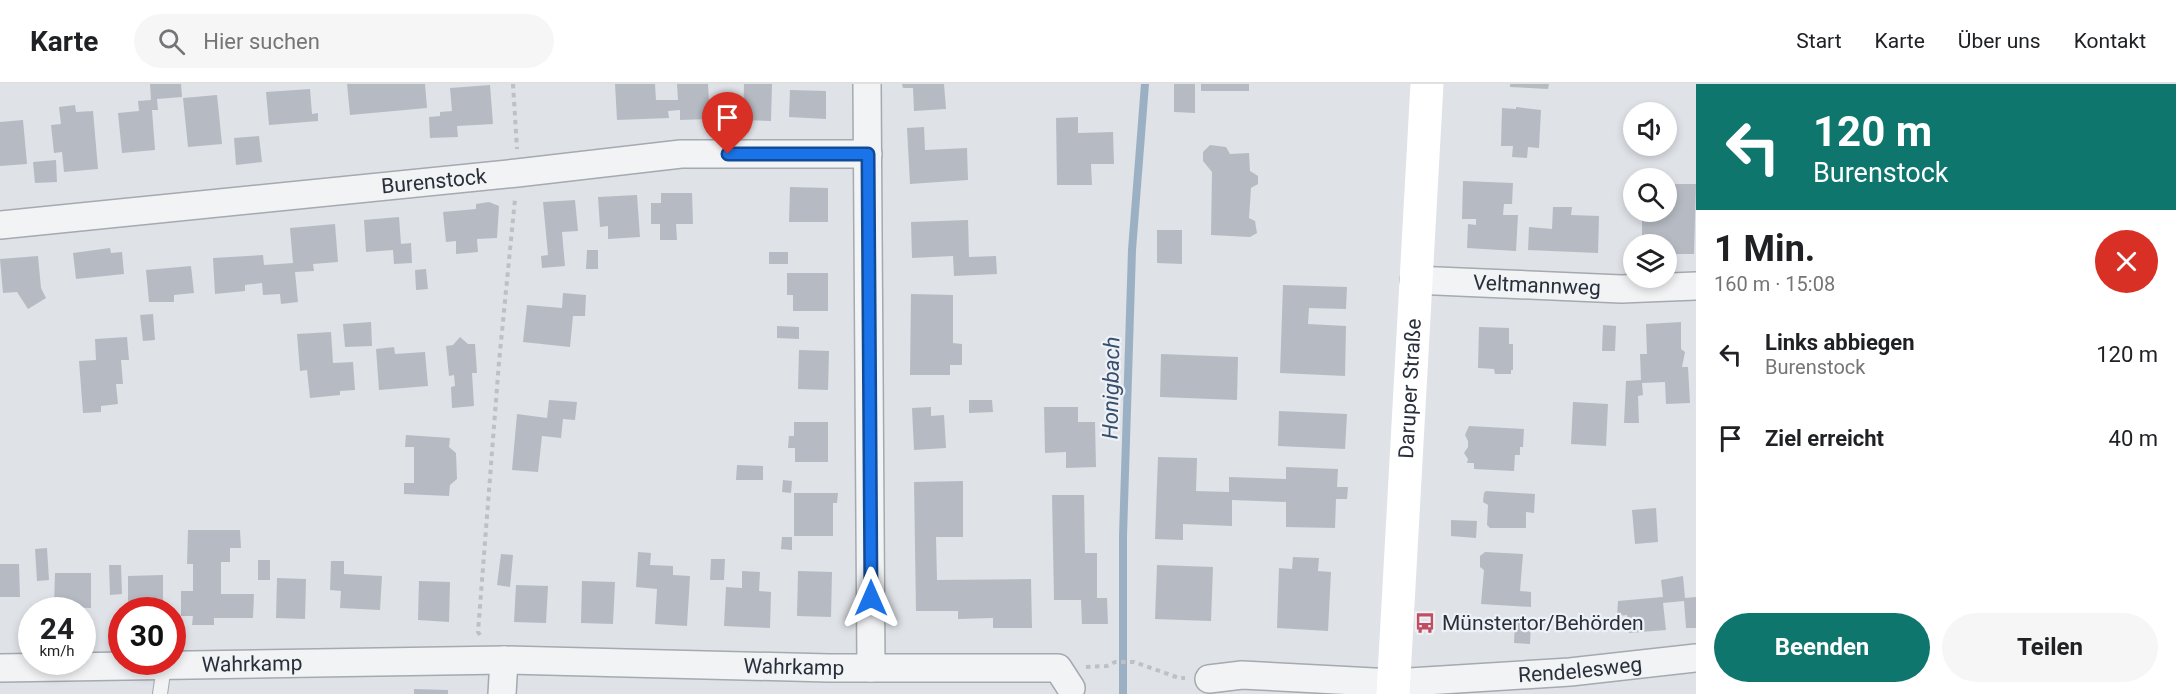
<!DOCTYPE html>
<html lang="de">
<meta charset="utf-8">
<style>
:root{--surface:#fff;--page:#f6f6f6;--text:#202124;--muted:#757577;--line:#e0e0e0;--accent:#0f766e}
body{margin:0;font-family:Roboto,sans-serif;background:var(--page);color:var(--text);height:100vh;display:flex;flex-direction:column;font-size:22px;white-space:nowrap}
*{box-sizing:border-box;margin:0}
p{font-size:20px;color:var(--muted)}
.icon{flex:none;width:33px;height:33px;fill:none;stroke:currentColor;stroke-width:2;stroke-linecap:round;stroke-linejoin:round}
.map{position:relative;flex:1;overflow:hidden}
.details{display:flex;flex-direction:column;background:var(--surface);width:480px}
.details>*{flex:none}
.top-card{background:#0f766e;color:#fff;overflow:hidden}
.tools{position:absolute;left:1623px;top:18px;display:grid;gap:12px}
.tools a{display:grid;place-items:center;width:54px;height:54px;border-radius:50%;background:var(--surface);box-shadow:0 3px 9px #0003;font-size:30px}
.speed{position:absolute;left:18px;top:513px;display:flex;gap:12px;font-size:30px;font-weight:700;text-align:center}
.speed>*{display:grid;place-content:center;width:78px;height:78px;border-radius:50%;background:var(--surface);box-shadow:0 3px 9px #0003;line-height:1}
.speed small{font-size:15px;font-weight:400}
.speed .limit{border:9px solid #d22;background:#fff;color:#111}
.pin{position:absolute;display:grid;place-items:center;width:51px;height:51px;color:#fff;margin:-62px -26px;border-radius:50% 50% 50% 0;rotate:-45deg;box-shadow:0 0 6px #0007}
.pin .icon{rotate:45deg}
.me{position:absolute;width:66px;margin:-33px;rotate:0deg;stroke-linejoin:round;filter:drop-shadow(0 0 4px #0008)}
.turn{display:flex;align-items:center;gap:21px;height:126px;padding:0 18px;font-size:27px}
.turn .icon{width:78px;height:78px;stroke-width:2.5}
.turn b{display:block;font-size:42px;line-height:51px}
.round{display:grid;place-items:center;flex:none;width:63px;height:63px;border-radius:32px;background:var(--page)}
.headline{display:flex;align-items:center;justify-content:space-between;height:102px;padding:0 18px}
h1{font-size:36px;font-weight:700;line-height:45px}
.button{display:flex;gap:12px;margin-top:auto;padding:12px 18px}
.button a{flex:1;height:69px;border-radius:36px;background:var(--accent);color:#fff;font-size:24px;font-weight:700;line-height:69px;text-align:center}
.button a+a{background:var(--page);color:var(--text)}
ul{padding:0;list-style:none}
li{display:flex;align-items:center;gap:18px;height:84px;padding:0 18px}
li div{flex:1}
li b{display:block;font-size:22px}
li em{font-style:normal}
header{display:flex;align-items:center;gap:36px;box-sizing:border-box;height:84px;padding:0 30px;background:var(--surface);border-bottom:2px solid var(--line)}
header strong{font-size:28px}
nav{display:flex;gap:33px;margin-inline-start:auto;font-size:21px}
.search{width:420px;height:54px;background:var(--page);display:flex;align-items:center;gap:15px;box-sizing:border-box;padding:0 21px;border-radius:33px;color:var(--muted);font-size:22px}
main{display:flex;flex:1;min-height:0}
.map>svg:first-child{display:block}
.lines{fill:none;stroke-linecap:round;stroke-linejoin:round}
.stream{stroke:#9cb0c4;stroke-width:8}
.building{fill:#b6bbc3}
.lane-casing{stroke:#a5a9b0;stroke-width:16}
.street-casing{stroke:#a5a9b0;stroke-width:30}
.path{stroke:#bdc0c5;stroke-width:4;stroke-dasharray:4.5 4.5;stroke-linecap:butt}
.lane{stroke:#f1f3f5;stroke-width:14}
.street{stroke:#f1f3f5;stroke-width:27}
.secondary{stroke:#fff;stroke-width:33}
.route-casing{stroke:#114b97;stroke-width:15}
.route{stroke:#1a73e8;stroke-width:10}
.labels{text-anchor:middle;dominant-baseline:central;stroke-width:4.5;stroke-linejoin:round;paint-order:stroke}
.street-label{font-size:21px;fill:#29303c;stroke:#eef1f5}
.poi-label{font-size:21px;fill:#29303c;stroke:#eef1f5;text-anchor:start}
.water-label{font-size:22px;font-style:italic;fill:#374f6d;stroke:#eef1f5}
</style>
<header>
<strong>Karte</strong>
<div class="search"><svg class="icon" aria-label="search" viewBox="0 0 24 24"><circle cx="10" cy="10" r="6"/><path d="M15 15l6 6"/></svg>Hier suchen</div>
<nav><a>Start</a><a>Karte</a><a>Über uns</a><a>Kontakt</a></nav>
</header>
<main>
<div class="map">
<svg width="1696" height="610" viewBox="0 0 1696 610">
<rect width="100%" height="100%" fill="#dfe2e7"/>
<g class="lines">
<!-- stream -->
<polyline class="stream" points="1123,610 1123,452 1132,166 1145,0"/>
</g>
<!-- building -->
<g class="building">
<polygon points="150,0 181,0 182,13 157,15 158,26 152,26 155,66 122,69 118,29 139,27 138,17 151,16"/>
<polygon points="347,0 425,0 427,24 350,31"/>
<polygon points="615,0 655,0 656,16 678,16 677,0 708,0 710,35 680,36 680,26 668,27 669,34 617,36"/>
<polygon points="744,0 772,0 771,37 743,36"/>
<polygon points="902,0 944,0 946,25 914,27 913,4 903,4"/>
<polygon points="1174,0 1195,0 1195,29 1174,28"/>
<rect x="1201" y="0" width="48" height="7"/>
<polygon points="1510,0 1549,0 1548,5 1510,3"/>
<polygon points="490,1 493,40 457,42 458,53 430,54 429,33 440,32 440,28 452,27 450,4"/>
<polygon points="310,5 312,30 318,29 318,37 269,41 266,8"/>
<polygon points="790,6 826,7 826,35 789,33"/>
<polygon points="217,11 222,60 188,63 183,14"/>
<polygon points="719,13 731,13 732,36 720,37"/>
<polygon points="75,21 76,28 93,27 98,85 64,88 62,68 54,69 51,41 61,40 59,23"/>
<polygon points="1516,23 1541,26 1539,64 1528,63 1527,74 1512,73 1513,62 1501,62 1502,24 1516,25"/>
<polygon points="1078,33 1078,49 1113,48 1114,80 1091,80 1092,101 1057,101 1056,34"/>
<polygon points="23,36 27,80 0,82 0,38"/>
<polygon points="924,43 925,66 967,64 968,96 910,100 907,44"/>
<polygon points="259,52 262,78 236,81 234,54"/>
<polygon points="1210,61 1226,63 1230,70 1249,69 1250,87 1258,92 1258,100 1251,104 1249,134 1255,137 1257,149 1250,153 1211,151 1212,88 1203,77 1203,68"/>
<polygon points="56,76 57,98 35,99 33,78"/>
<polygon points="1463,97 1513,99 1512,120 1504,120 1503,131 1518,131 1516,167 1467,164 1468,140 1476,141 1476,135 1462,135"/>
<polygon points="1666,100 1696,100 1694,170 1666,170 1666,160 1642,160 1642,128 1666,128"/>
<polygon points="790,103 828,104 828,138 789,138"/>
<polygon points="661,109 692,109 693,140 676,140 677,156 660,156 660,140 651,140 651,119 661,119"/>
<polygon points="637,111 640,153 608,155 608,142 600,143 598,113"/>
<polygon points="575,116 578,147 562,148 565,182 542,184 541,172 548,171 543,118"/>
<polygon points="489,118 499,122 497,154 477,155 478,168 456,170 456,157 446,158 443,128 476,125 476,120"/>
<polygon points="1553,123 1572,123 1571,131 1599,132 1598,169 1528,166 1529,143 1552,145"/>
<polygon points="399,133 401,160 411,159 412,179 394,180 393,166 366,168 364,136"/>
<polygon points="968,136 969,173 996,172 997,190 954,192 953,172 912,174 911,138"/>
<polygon points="335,140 338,178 313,180 314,187 295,188 298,218 281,220 280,210 263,211 262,199 245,201 245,207 215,210 213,174 263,171 264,181 293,179 290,144"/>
<polygon points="1157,146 1182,146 1182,180 1157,179"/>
<polygon points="110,164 111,169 122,168 124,190 76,195 73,169"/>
<polygon points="587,166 598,166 598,185 586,185"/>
<rect x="769" y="168" width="19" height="12"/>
<polygon points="38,172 41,204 46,214 28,225 17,208 3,209 0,175"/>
<polygon points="191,182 194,209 174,211 174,218 149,218 146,186"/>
<polygon points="426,185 428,205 416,206 415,186"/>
<polygon points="787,189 828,189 828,227 793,227 793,211 787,211"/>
<polygon points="1283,201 1347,203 1346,225 1309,224 1308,240 1346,242 1345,292 1280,289"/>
<polygon points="563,209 586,211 585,232 573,232 570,263 523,258 527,221 562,224"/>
<polygon points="911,210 953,211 953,259 962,260 962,281 950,281 950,291 910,291"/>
<polygon points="153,230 155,256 143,257 140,231"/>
<polygon points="371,238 372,262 345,263 343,240"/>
<polygon points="1681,238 1681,265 1685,268 1682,283 1688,283 1690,319 1666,320 1665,298 1642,299 1643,311 1638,312 1639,339 1624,339 1626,297 1641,296 1640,270 1647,270 1646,240"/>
<polygon points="1603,241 1616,242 1615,267 1602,267"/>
<polygon points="777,242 799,243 799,255 777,254"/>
<polygon points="1479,243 1509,244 1509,260 1513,260 1513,286 1511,286 1511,290 1495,290 1494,285 1478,284"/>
<polygon points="331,248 333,279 353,278 355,306 340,307 340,311 310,314 307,286 300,287 297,250"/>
<polygon points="127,253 129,276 121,276 123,300 116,300 118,320 101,322 101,328 83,329 79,277 96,276 95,255"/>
<polygon points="460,253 468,260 475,260 477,289 472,289 474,322 452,324 451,303 455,302 454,291 449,292 446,262 453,261"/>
<polygon points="394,263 395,270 425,268 428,302 379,306 376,265"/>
<polygon points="799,266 829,267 828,306 798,305"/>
<polygon points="1161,270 1238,273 1237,316 1160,313"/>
<polygon points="549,316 577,318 575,336 563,335 561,354 542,352 538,388 512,386 517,330 547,334"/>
<polygon points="969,316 992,316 993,328 969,329"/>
<polygon points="1573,318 1608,320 1606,362 1571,360"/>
<polygon points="931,323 931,332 944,331 946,364 914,366 912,324"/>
<polygon points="1044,323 1078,323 1078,338 1095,338 1096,383 1066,384 1066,368 1045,369"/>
<polygon points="1279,327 1347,330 1345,365 1278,362"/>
<polygon points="794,338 828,338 828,378 795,378 795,364 788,364 789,352 794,352"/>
<polygon points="1469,342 1524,345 1523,363 1520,363 1520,371 1515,371 1514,387 1474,385 1474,379 1467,379 1468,375 1464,369 1468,363 1468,357 1465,351"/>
<polygon points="406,351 450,354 449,363 456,369 457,395 450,401 449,412 404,410 404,399 414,399 414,363 405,363"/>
<polygon points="1158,373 1197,374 1196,407 1229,408 1229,393 1286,395 1286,383 1338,385 1337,403 1348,403 1347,415 1336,415 1335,444 1286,443 1286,418 1232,416 1232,442 1183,440 1183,456 1155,455"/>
<polygon points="737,381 763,382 763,396 736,396"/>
<polygon points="783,396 792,397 791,409 782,408"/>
<polygon points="963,397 963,453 936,453 937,496 1031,495 1032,544 993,544 993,534 958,535 958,527 916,527 914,398"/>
<polygon points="1486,407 1535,410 1534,429 1526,428 1526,444 1490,444 1487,441 1488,421 1483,418 1484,409"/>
<polygon points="794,409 838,409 837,419 833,419 833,452 794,452"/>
<polygon points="1052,411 1084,411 1085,469 1097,469 1097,514 1107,514 1108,540 1082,540 1081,516 1054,516"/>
<polygon points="1656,424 1658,458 1635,460 1632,426"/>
<polygon points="1451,436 1477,437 1476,454 1451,452"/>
<polygon points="188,446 240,446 241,464 230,464 230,478 221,478 221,510 254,510 253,534 214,534 214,541 192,541 193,532 181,532 181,507 193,507 193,480 187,480"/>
<polygon points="782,453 792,453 792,466 781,465"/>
<polygon points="47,464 49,496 37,497 35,465"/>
<polygon points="638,468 651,469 650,481 673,482 673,491 690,492 687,542 655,540 657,505 636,503"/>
<polygon points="1485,468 1523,470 1520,507 1531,508 1531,523 1481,520 1484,486 1480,483 1480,472"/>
<polygon points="501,470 513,471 510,503 497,501"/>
<polygon points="1293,473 1319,474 1318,487 1331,488 1328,547 1277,544 1279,484 1292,485"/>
<polygon points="711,475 725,475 724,496 710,496"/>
<rect x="258" y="476" width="12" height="20"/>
<polygon points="331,477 344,477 344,490 382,492 380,526 340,524 341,507 330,506"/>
<polygon points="0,480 19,480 20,513 0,513"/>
<polygon points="109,481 121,481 122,510 110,511"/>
<polygon points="1157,481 1213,483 1211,537 1155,535"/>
<polygon points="742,487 760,488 759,507 771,508 770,544 724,542 726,503 742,504"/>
<polygon points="798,487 832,488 831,533 797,532"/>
<polygon points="55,489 91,489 91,524 54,523"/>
<polygon points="163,491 163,522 128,523 128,492"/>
<polygon points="1683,492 1685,514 1696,513 1696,544 1686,544 1684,517 1663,519 1666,546 1629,549 1627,531 1617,532 1618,517 1663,513 1661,496"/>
<polygon points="277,494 306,495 305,535 276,534"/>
<polygon points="419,497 450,498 449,538 418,536"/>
<polygon points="582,497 615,498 613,540 581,539"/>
<polygon points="516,501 548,502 546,539 514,538"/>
<polygon points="1515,536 1531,536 1530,560 1514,559"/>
<polygon points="414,605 448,606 448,610 414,610"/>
</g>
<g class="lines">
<!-- lane casing -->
<g class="lane-casing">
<polyline id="lane" points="160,610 164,582"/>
</g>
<!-- street casing -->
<g class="street-casing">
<g id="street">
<polyline points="867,0 871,584"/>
<path id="s1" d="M0 141 517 89 681 70H868"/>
<path id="s2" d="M1414 196 1621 205 1696 202"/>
<path id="s3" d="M0 584 504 576 829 584H1058L1071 604"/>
<path id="s4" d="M1209 595 1242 591 1393 599 1570 588 1696 574"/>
<polyline points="502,610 504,576"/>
</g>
</g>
<!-- path -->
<g class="path">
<polyline points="513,0 517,65"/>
<polyline points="480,551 478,548 499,278 515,115"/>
<polyline points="1086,583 1107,582 1115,578 1134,578 1179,594 1185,594"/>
</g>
<!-- lane -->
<use href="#lane" class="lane"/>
<!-- street -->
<use href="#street" class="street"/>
<!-- secondary -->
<path class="secondary" id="s5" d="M1393 610 1427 0"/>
</g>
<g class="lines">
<!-- route casing -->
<g class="route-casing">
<polyline id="route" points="728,70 868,70 871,514"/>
</g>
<!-- route -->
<use href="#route" class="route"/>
</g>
<!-- icons -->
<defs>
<g id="bus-bare" transform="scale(1.62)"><path d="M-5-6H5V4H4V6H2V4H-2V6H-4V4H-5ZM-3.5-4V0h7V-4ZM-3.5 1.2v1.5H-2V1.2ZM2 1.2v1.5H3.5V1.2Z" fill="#c24d60" stroke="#eef1f5" stroke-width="2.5" paint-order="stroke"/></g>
</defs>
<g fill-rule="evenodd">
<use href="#bus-bare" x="1425" y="539"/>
</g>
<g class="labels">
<!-- street labels -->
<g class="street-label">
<text stroke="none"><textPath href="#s1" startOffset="436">Burenstock</textPath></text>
<text stroke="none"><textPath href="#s2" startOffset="123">Veltmannweg</textPath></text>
<text stroke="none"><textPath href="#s5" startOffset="306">Daruper Straße</textPath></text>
<text stroke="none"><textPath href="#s3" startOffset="252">Wahrkamp</textPath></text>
<text stroke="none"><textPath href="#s3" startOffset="794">Wahrkamp</textPath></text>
<text stroke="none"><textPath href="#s4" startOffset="372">Rendelesweg</textPath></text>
</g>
<!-- poi labels -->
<g class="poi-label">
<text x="1442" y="539">Münstertor/Behörden</text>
</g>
<!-- water labels -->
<g class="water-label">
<text transform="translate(1111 304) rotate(-89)">Honigbach</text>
</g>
</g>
</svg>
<div class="tools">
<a><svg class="icon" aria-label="sound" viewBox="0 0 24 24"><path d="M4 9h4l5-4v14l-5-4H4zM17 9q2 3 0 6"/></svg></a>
<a><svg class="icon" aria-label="search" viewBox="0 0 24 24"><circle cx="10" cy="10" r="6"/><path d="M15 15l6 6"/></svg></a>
<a><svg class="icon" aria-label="layers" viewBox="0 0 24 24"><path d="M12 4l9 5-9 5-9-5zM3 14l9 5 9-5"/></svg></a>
</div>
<div class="speed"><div>24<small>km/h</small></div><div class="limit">30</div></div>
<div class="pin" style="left:728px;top:70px;background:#d93025"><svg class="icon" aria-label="arrive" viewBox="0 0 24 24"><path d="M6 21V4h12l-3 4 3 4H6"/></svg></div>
<svg class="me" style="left:871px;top:514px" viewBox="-20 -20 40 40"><path d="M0-17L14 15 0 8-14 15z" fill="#1a73e8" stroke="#fff" stroke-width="4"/></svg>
</div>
<section class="details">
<div class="top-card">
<div class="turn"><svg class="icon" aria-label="left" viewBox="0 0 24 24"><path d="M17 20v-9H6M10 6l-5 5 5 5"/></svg><div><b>120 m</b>Burenstock</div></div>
</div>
<div class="headline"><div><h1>1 Min.</h1><p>160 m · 15:08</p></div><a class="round" style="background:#d93025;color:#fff"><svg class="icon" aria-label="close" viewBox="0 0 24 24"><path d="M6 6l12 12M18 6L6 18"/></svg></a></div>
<ul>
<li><svg class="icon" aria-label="left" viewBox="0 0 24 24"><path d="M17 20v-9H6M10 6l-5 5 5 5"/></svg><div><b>Links abbiegen</b><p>Burenstock</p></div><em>120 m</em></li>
<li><svg class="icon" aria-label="arrive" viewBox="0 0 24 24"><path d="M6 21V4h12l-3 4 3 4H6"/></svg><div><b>Ziel erreicht</b></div><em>40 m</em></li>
</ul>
<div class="button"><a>Beenden</a><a>Teilen</a></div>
</section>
</main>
